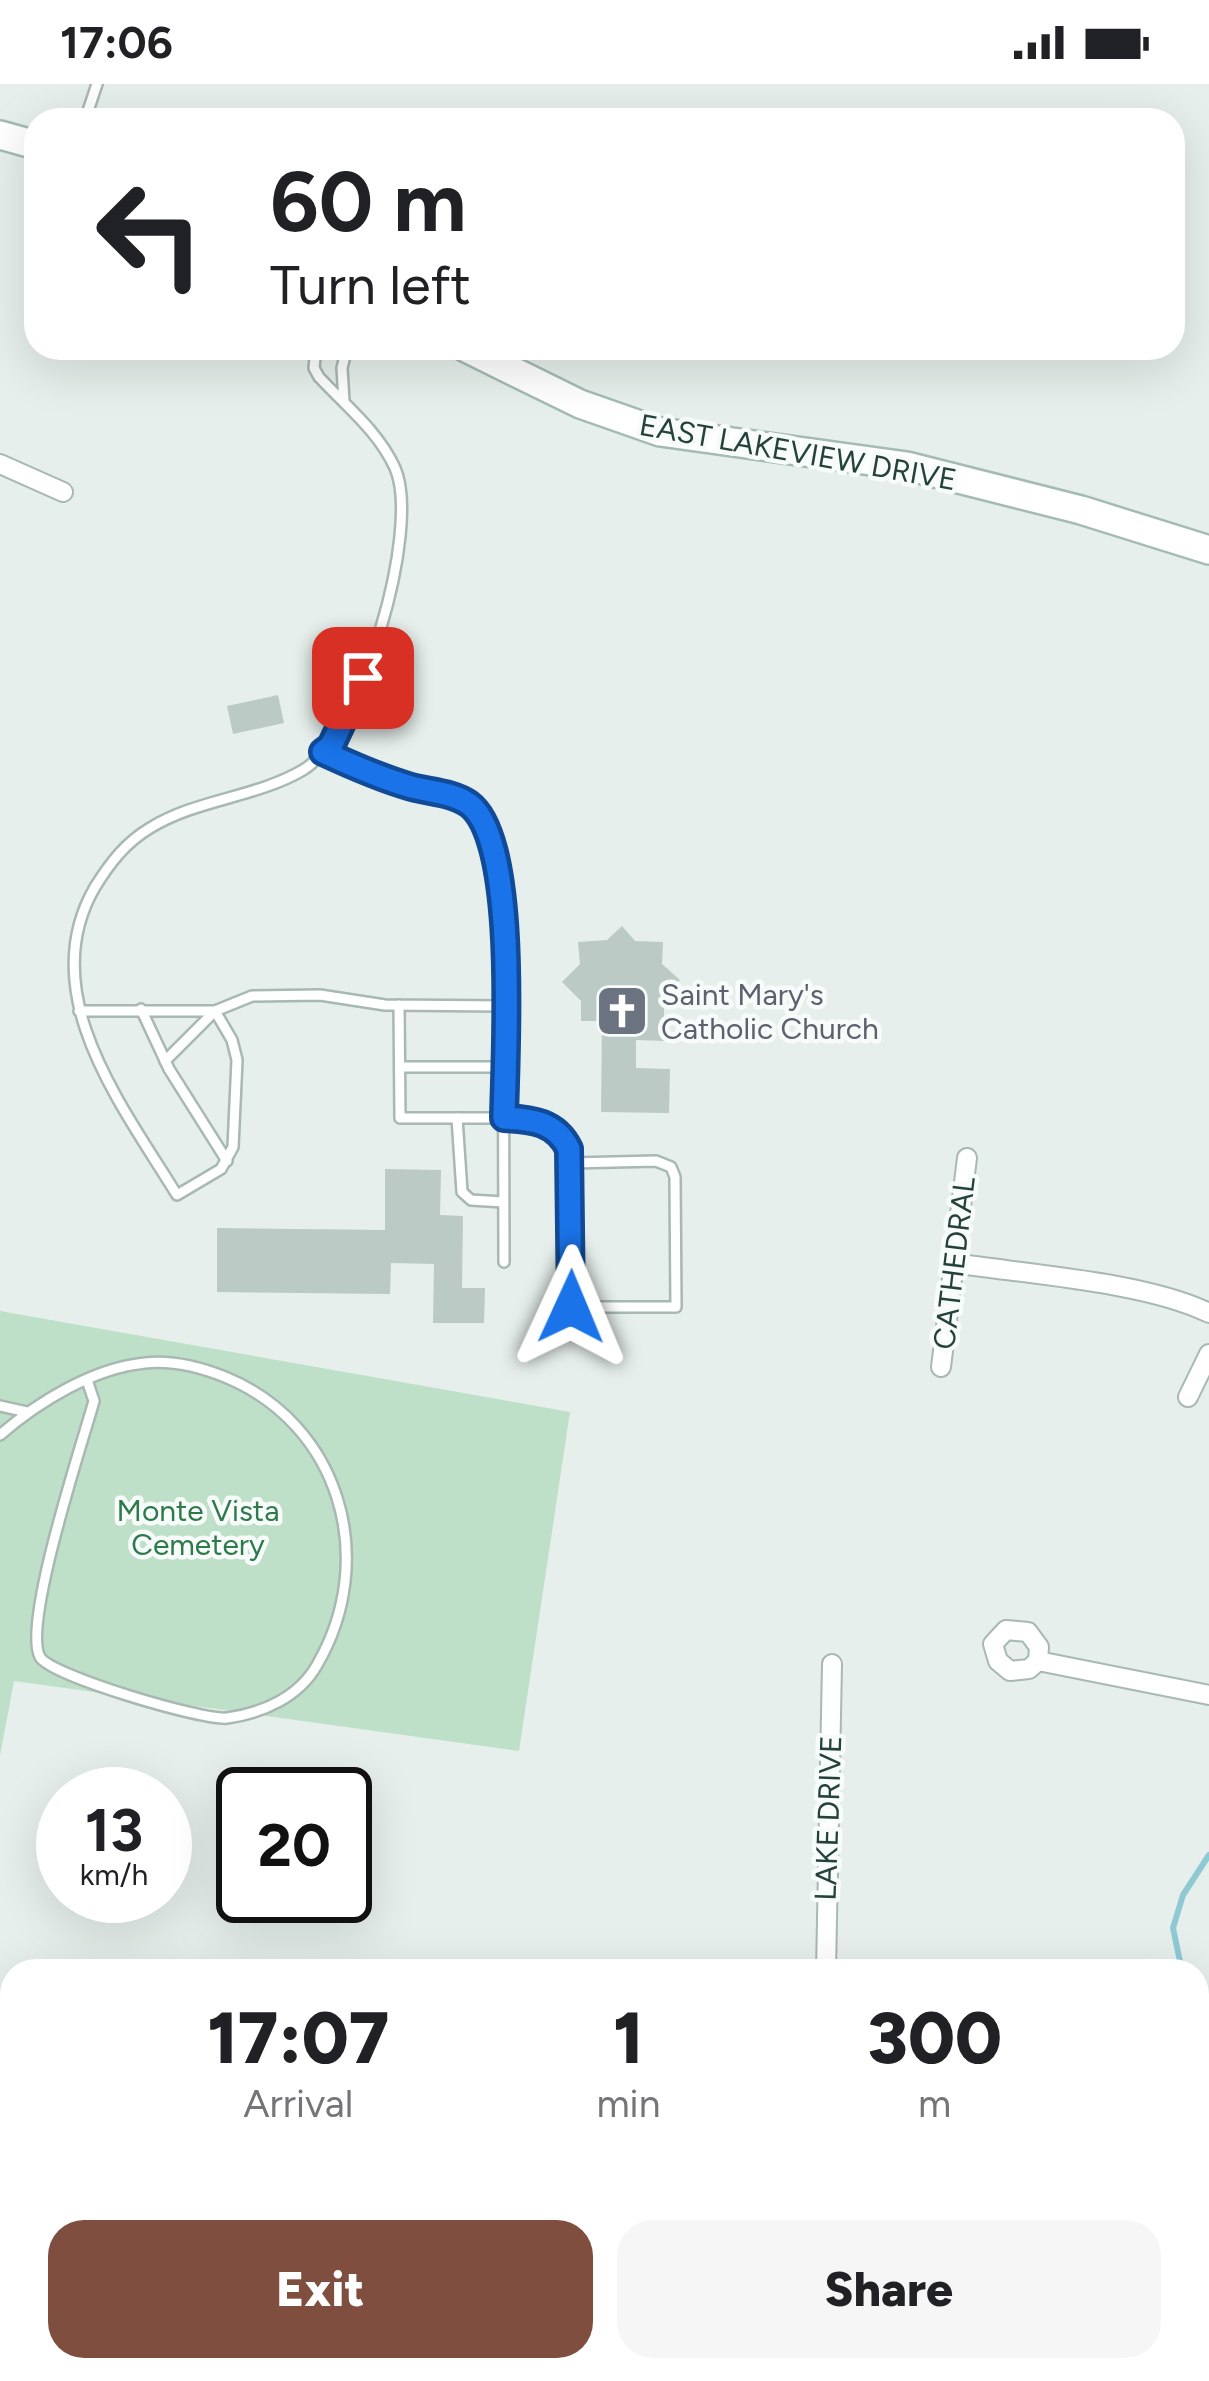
<!DOCTYPE html>
<style>
:root{--surface:#fff;--page:#f6f6f6;--text:#202124;--muted:#757577;--accent:#7f4e3f}
body{margin:0;font-family:Figtree,sans-serif;background:var(--page);color:var(--text);height:100vh;display:flex;flex-direction:column;font-size:45px;white-space:nowrap}
*{box-sizing:border-box;margin:0}
p{font-size:39px;color:var(--muted)}
.icon{flex:none;width:66px;height:66px;fill:none;stroke:currentColor;stroke-width:2;stroke-linecap:round;stroke-linejoin:round}
.map{position:relative;flex:1;overflow:hidden}
.drawer{position:absolute;left:0px;top:1875px;width:1209px;height:423px;display:flex;flex-direction:column;background:var(--surface);border-radius:36px 36px 0 0;box-shadow:0 12px 48px #0002}
.drawer>*{flex:none}
.banner{position:absolute;left:24px;top:24px;width:1161px;height:252px;border-radius:36px;box-shadow:0 12px 48px #0002;background:#fff;color:var(--text);overflow:hidden}
.speed{position:absolute;left:36px;top:1683px;display:flex;gap:24px;font-size:60px;font-weight:700;text-align:center}
.speed>*{display:grid;place-content:center;width:156px;height:156px;border-radius:50%;background:var(--surface);box-shadow:0 12px 48px #0002;line-height:1}
.speed small{font-size:30px;font-weight:400}
.speed .limit{border:6px solid #111;border-radius:18px;background:#fff;color:#111}
.pin{position:absolute;display:grid;place-items:center;width:102px;height:102px;color:#fff;margin:-51px;border-radius:24px;box-shadow:0 6px 18px #0006}
.me{position:absolute;width:132px;margin:-66px;rotate:1deg;stroke-linejoin:round;filter:drop-shadow(0 0 9px #0008)}
.turn{display:flex;align-items:center;gap:42px;height:252px;padding:0 48px;font-size:54px}
.turn .icon{width:156px;height:156px;stroke-width:2.5}
.turn b{display:block;font-size:84px;line-height:102px}
.eta{display:flex;justify-content:space-evenly;align-items:center;height:204px;text-align:center}
.eta b{font-size:72px;font-weight:800;line-height:84px}
.button{display:flex;gap:24px;margin-top:auto;padding:24px 48px}
.button a{flex:1;height:138px;border-radius:36px;background:var(--accent);color:#fff;font-size:48px;font-weight:800;line-height:138px;text-align:center}
.button a+a{background:var(--page);color:var(--text)}
.status{display:flex;justify-content:space-between;align-items:center;height:84px;padding:0 60px;background:var(--surface);direction:ltr}
.status svg{height:33px;fill:currentColor}
.map>svg:first-child{display:block}
.green{fill:#bfe0c8}
.lines{fill:none;stroke-linecap:round;stroke-linejoin:round}
.stream{stroke:#8ec9d4;stroke-width:6}
.building{fill:#bbcac4}
.lane-casing{stroke:#a8b8b2;stroke-width:14}
.street-casing{stroke:#a8b8b2;stroke-width:22}
.secondary-casing{stroke:#a4bbb3;stroke-width:32}
.lane{stroke:#fff;stroke-width:9}
.street{stroke:#fff;stroke-width:18}
.secondary{stroke:#fff;stroke-width:27}
.route-casing{stroke:#114b97;stroke-width:30}
.route{stroke:#1a73e8;stroke-width:21}
.labels{text-anchor:middle;dominant-baseline:central;stroke-width:9;stroke-linejoin:round;paint-order:stroke}
.street-label{font-size:30px;fill:#24423a;stroke:#f7fbf9}
.worship-label{font-size:30px;fill:#5b616d;stroke:#f7fbf9;text-anchor:start}
.park-label{font-size:30px;fill:#2d7a4b;stroke:#f7fbf9}
</style>
<div class="status"><b>17:06</b><svg viewBox="0 0 49 12"><path d="M0 12V9h3v3zM5 12V6h3v6zM10 12V3h3v9zM15 12V0h3v12zM26 1h20v11H26zM47 4h2v5h-2z"/></svg></div>
<div class="map">
<svg width="1209" height="2297" viewBox="0 0 1209 2297">
<rect width="100%" height="100%" fill="#e6efeb"/>
<!-- green -->
<polygon class="green" points="0,1227 570,1328 519,1667 14,1597 0,1672"/>
<g class="lines">
<!-- stream -->
<g class="stream">
<polyline points="1182,1887 1173,1844 1183,1811 1209,1771"/>
<polyline points="517,2297 534,2286"/>
</g>
</g>
<!-- building -->
<g class="building">
<polygon points="278,611 284,639 233,650 227,622"/>
<polygon points="622,842 635,857 663,858 662,880 680,896 664,914 664,957 636,956 636,984 670,985 669,1029 601,1028 602,937 581,937 581,917 562,898 580,880 578,858 607,856"/>
<polygon points="385,1085 441,1086 440,1131 463,1132 462,1204 485,1204 484,1239 433,1239 434,1180 391,1179 390,1210 217,1208 217,1144 385,1146"/>
</g>
<g class="lines">
<!-- lane casing -->
<g class="lane-casing">
<g id="lane">
<polyline points="85,36 97,0"/>
<polyline points="344,317 342,284 347,264"/>
<polyline points="323,668 363,688 457,714 473,722 484,738 503,812 504,1178"/>
<polyline points="399,921 400,1034 525,1034 547,1040 563,1052 572,1079 571,1223 676,1223 675,1093 671,1083 656,1077 572,1079"/>
<polyline points="141,925 169,985 227,1077"/>
<path d="M79 927H215L232 956 237 976 233 1063 221 1085 177 1111C123 1023 33 909 95 803 110 779 125 759 150 744 197 715 255 714 303 686 360 652 422 445 395 384 378 347 346 322 319 293L314 284 316 264"/>
<polyline points="165,977 215,927 252,912 320,911 385,921 505,922"/>
<polyline points="400,983 504,983"/>
<polyline points="457,1034 462,1108 471,1116 503,1118"/>
<polyline points="0,1322 27,1328"/>
<path d="M0 1351C38 1318 93 1284 145 1279 172 1276 200 1283 225 1293 340 1340 379 1475 317 1581 299 1613 263 1629 227 1634 204 1637 51 1592 40 1573 22 1541 82 1360 94 1317L87 1296"/>
<polyline points="864,2286 875,2297"/>
</g>
</g>
<!-- street casing -->
<g class="street-casing">
<g id="street">
<polyline points="0,380 63,408"/>
<path d="M953 1179C1026 1190 1146 1198 1209 1229"/>
<polyline points="941,1283 967,1074"/>
<polyline points="1188,1313 1209,1270"/>
<polyline points="1038,1577 1039,1563 1028,1548 1006,1546 993,1560 998,1577 1010,1587 1029,1585 1038,1577 1209,1611"/>
<polyline points="826,1887 832,1580"/>
<polyline points="1197,1979 1209,1982"/>
<polyline points="307,2297 318,2286"/>
<polyline points="1204,2297 1209,2164"/>
</g>
</g>
<!-- secondary casing -->
<g class="secondary-casing">
<g id="secondary">
<polyline points="0,51 36,61"/>
<polyline points="466,264 580,320 660,348 907,382 1081,426 1209,466"/>
</g>
</g>
<!-- lane -->
<use href="#lane" class="lane"/>
<!-- street -->
<use href="#street" class="street"/>
<!-- secondary -->
<use href="#secondary" class="secondary"/>
</g>
<g class="lines">
<!-- route casing -->
<g class="route-casing">
<path id="route" d="M363 594 331 662 323 668C351 681 378 693 408 702 428 708 452 708 469 720 519 757 505 972 504 1034 532 1035 556 1038 569 1065L571 1223"/>
</g>
<!-- route -->
<use href="#route" class="route"/>
</g>
<!-- icons -->
<defs>
<g id="church-square" transform="scale(2.7)"><rect x="-9" y="-9" width="18" height="18" rx="4" fill="#6b7280" stroke="#f7fbf9"/><path d="M-1.2-6h2.4v3.5h3.3v2.4h-3.3V6h-2.4V-.1h-3.3v-2.4h3.3Z" fill="#fff"/></g>
</defs>
<g fill-rule="evenodd">
<use href="#church-square" x="622" y="927"/>
</g>
<g class="labels">
<!-- street labels -->
<g class="street-label">
<text transform="translate(798 368) rotate(10)">EAST LAKEVIEW DRIVE</text>
<text transform="translate(954 1179) rotate(-83)">CATHEDRAL</text>
<text transform="translate(828 1734) rotate(-88)">LAKE DRIVE</text>
</g>
<!-- worship labels -->
<g class="worship-label">
<text x="661" y="910">Saint Mary's<tspan x="661" dy="34">Catholic Church</tspan></text>
</g>
<!-- park labels -->
<g class="park-label">
<text x="198" y="1426">Monte Vista<tspan x="198" dy="34">Cemetery</tspan></text>
</g>
</g>
</svg>
<div class="speed"><div>13<small>km/h</small></div><div class="limit">20</div></div>
<div class="pin" style="left:363px;top:594px;background:#d93025"><svg class="icon" aria-label="arrive" viewBox="0 0 24 24"><path d="M6 21V4h12l-3 4 3 4H6"/></svg></div>
<svg class="me" style="left:571px;top:1223px" viewBox="-20 -20 40 40"><path d="M0-17L14 15 0 8-14 15z" fill="#1a73e8" stroke="#fff" stroke-width="4"/></svg>
<div class="banner">
<div class="turn"><svg class="icon" aria-label="left" viewBox="0 0 24 24"><path d="M17 20v-9H6M10 6l-5 5 5 5"/></svg><div><b>60 m</b>Turn left</div></div>
</div>
<section class="drawer">
<div class="eta">
<div><b>17:07</b><p>Arrival</p></div>
<div><b>1</b><p>min</p></div>
<div><b>300</b><p>m</p></div>
</div>
<div class="button"><a>Exit</a><a>Share</a></div>
</section>
</div>
